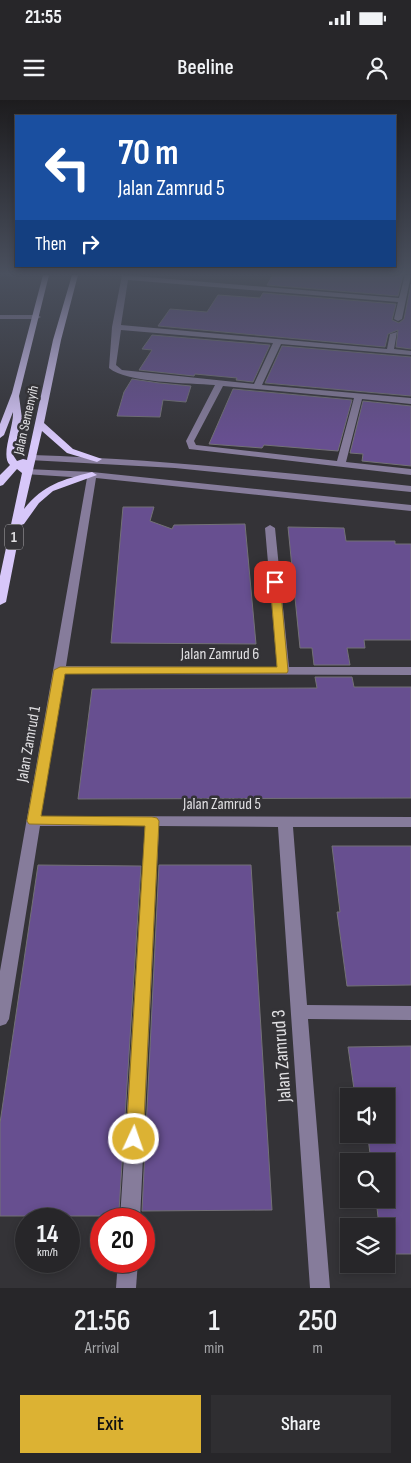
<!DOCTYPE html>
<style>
:root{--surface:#272629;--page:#2f2e31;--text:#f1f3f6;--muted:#a4a5a8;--line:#434346;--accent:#dcb233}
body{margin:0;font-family:"Sofia Sans Condensed",sans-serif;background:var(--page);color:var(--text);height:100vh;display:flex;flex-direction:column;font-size:19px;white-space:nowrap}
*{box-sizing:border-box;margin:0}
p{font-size:16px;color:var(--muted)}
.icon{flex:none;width:28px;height:28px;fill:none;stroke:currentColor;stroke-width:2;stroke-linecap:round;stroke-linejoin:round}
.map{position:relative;height:1188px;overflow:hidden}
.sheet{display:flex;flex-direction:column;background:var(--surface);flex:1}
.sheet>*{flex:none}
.hud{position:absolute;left:15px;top:15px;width:381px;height:152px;border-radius:0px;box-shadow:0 2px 8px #0003,0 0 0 1px var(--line);background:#1a4fa0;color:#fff;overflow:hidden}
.buttons{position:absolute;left:340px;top:988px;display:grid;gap:10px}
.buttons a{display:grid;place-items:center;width:55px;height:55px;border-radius:0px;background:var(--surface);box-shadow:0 2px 8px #0003,0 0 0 1px var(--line);font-size:25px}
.speed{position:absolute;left:15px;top:1108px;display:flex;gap:10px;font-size:25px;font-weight:700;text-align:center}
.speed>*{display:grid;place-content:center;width:65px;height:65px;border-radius:50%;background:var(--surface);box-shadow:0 2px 8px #0003,0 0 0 1px var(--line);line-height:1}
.speed small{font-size:12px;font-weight:400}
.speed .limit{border:8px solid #d22;background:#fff;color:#111}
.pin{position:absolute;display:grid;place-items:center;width:42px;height:42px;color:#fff;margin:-21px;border-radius:10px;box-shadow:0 2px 8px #0006}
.me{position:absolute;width:55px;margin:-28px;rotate:3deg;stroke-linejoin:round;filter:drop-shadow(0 0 4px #0008)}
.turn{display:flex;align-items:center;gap:18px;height:105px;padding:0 20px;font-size:22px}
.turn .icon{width:65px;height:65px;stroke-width:2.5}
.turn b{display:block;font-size:35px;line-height:42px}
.then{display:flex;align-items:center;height:48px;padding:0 20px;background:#0003;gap:10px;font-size:19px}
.eta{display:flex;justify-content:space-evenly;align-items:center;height:85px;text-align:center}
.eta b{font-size:30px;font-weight:600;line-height:35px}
.action{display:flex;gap:10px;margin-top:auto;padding:10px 20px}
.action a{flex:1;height:58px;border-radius:0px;background:var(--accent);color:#111;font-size:20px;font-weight:600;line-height:58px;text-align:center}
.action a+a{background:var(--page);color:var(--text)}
.status{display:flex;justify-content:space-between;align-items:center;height:35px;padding:0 25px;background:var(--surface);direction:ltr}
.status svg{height:14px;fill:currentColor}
header{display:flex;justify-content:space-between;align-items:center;height:65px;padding:0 20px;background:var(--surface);font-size:22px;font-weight:600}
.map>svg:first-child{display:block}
.building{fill:#674f90;stroke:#737176}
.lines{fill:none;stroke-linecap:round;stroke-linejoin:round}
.minor{fill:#867c9b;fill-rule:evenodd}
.major{fill:#d7c7f9;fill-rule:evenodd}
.route{fill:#dcb233;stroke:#8f7421}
.labels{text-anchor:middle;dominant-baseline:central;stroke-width:5;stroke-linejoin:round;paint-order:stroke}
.far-street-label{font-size:14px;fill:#e1e0e3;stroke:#343337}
.shield{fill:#343337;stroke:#adacaf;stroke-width:1}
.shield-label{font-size:15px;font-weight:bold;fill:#e1e0e3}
.street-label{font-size:16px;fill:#e1e0e3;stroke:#343337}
.near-street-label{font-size:19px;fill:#e1e0e3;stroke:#343337}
</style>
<div class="status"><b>21:55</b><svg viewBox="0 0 49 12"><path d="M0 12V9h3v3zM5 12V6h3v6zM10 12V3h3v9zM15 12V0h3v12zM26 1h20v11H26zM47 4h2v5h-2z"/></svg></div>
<header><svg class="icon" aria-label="menu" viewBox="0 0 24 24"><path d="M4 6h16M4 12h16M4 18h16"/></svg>Beeline<svg class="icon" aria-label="person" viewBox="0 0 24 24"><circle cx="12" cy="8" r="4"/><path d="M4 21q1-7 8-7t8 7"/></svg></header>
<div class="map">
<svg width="411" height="1188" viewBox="0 0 411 1188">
<rect width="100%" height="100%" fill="#343337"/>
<!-- building -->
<g class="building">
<polygon points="273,175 403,175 398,196 267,185"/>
<polygon points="411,184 411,249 396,247 398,230 388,234 385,247 158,226 170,209 207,212 218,195 260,198 263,193 396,204 392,220 399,223 404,219"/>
<polygon points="152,235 270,245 253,282 236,280 237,278 195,274 194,276 139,270 152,250 142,249"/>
<polygon points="282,246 411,257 411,296 265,283"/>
<polygon points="132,279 159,283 191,286 186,302 163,300 160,317 117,316 124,292"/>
<polygon points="233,289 352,300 338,351 264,345 262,348 209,344"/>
<polygon points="363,301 411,306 411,366 362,361 363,354 350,353"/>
<polygon points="123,407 154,407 150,421 172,429 174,425 245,424 256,544 111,543"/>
<polygon points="288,427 344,428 346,441 395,441 395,444 411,444 411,540 364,540 365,548 347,548 350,565 314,565 312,548 300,548"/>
<polygon points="315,577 352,577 354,587 411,587 411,698 78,699 92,589 317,588"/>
<polygon points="332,746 411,746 411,885 347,886 337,812 340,812"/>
<polygon points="38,765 141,766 119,1111 110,1111 110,1116 0,1116 0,1023"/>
<polygon points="159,765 251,765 272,1110 142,1111"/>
<polygon points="411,946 411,1154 386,1154 386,1126 379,1126 376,1099 386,1099 386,1061 371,1061 368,1038 360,1038 360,1034 386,1034 386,996 355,996 348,947"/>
</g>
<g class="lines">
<!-- minor -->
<g class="minor">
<path d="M122 175 399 198 405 175H411L402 219 398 221 394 219 398 202 128 180 121 225 387 249 390 234 397 232 394 249 411 251V255L281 244 262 285 411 298V304L362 299 346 362 411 369V375L189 349 186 341 215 285C189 283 127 283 109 268L112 227ZM121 230 273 243 254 284 122 270 116 265ZM223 286 354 298 337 361 196 345 194 341Z"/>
<polygon points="0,215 37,215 41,217 37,219 0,219"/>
<path d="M32 355C159 359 285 373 411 386V392L175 368 29 360 27 358Z"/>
<polygon points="27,369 92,372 411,405 411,411 96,378 66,566 277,567 265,428 270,425 275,428 289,567 411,567 411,575 64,574 41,716 411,717 411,727 293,727 307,905 411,906 411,920 308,919 330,1188 310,1188 278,727 159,726 140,1119 120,1119 145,726 40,726 9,919 6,924 0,926 0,871 87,378 24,374 24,370"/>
<polygon points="118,1161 138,1161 136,1188 116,1188"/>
</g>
<!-- major -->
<path class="major" d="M43 175H49L19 296 22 319 13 355 17 361 23 359 27 360 53 240 72 175H78L61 240 44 323 73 349 102 359 97 362 67 353 42 331 24 409C44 384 62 380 92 372L97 375 53 391 39 403 24 424 21 425 6 502 0 505V476L22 373 17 369 3 385 0 386V375L10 365C0 356 14 327 13 312L4 335 0 338V324L12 293Z"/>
</g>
<!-- sky -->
<linearGradient id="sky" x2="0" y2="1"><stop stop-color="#1d1c1e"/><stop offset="0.51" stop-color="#4a505e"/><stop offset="1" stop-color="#4a505e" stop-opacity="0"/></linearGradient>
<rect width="411" height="341" fill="url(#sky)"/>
<!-- route -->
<polygon class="route" points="272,479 275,479 280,482 288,571 287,573 65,574 41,716 152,717 157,718 159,721 143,1039 140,1045 134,1047 128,1045 126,1039 145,726 29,724 27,721 54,570 60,567 277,567 270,482"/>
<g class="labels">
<!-- far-street labels -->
<g class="far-street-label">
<text transform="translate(26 320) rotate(-77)">Jalan Semenyih</text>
</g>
<!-- shield labels -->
<rect class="shield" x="5" y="424.5" width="18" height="25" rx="4"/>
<g class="shield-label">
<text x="14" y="437">1</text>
</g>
<!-- street labels -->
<g class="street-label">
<text x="220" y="554">Jalan Zamrud 6</text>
<text transform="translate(29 644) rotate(-80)">Jalan Zamrud 1</text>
<text x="222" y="704">Jalan Zamrud 5</text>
</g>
<!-- near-street labels -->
<g class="near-street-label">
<text transform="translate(282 956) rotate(-94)">Jalan Zamrud 3</text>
</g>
</g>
</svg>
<div class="buttons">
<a><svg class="icon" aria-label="sound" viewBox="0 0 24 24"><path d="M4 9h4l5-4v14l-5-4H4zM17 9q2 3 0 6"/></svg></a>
<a><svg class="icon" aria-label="search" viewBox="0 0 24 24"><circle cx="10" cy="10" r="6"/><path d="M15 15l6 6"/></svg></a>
<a><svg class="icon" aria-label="layers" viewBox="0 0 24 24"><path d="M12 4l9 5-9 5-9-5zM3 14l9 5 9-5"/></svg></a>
</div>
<div class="speed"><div>14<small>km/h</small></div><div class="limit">20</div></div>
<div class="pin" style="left:275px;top:482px;background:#d93025"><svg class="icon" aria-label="arrive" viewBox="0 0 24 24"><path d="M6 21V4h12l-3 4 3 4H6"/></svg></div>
<svg class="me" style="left:134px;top:1039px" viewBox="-20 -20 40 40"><circle r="17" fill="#dcb233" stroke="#fff" stroke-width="3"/><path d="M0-11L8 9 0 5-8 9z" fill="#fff"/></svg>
<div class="hud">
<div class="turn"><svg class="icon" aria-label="left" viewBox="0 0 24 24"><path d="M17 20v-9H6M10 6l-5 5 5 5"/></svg><div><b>70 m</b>Jalan Zamrud 5</div></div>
<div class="then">Then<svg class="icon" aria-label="right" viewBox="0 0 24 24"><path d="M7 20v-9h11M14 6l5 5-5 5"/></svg></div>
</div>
</div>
<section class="sheet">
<div class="eta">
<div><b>21:56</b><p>Arrival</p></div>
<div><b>1</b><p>min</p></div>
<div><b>250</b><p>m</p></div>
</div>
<div class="action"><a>Exit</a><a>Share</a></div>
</section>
